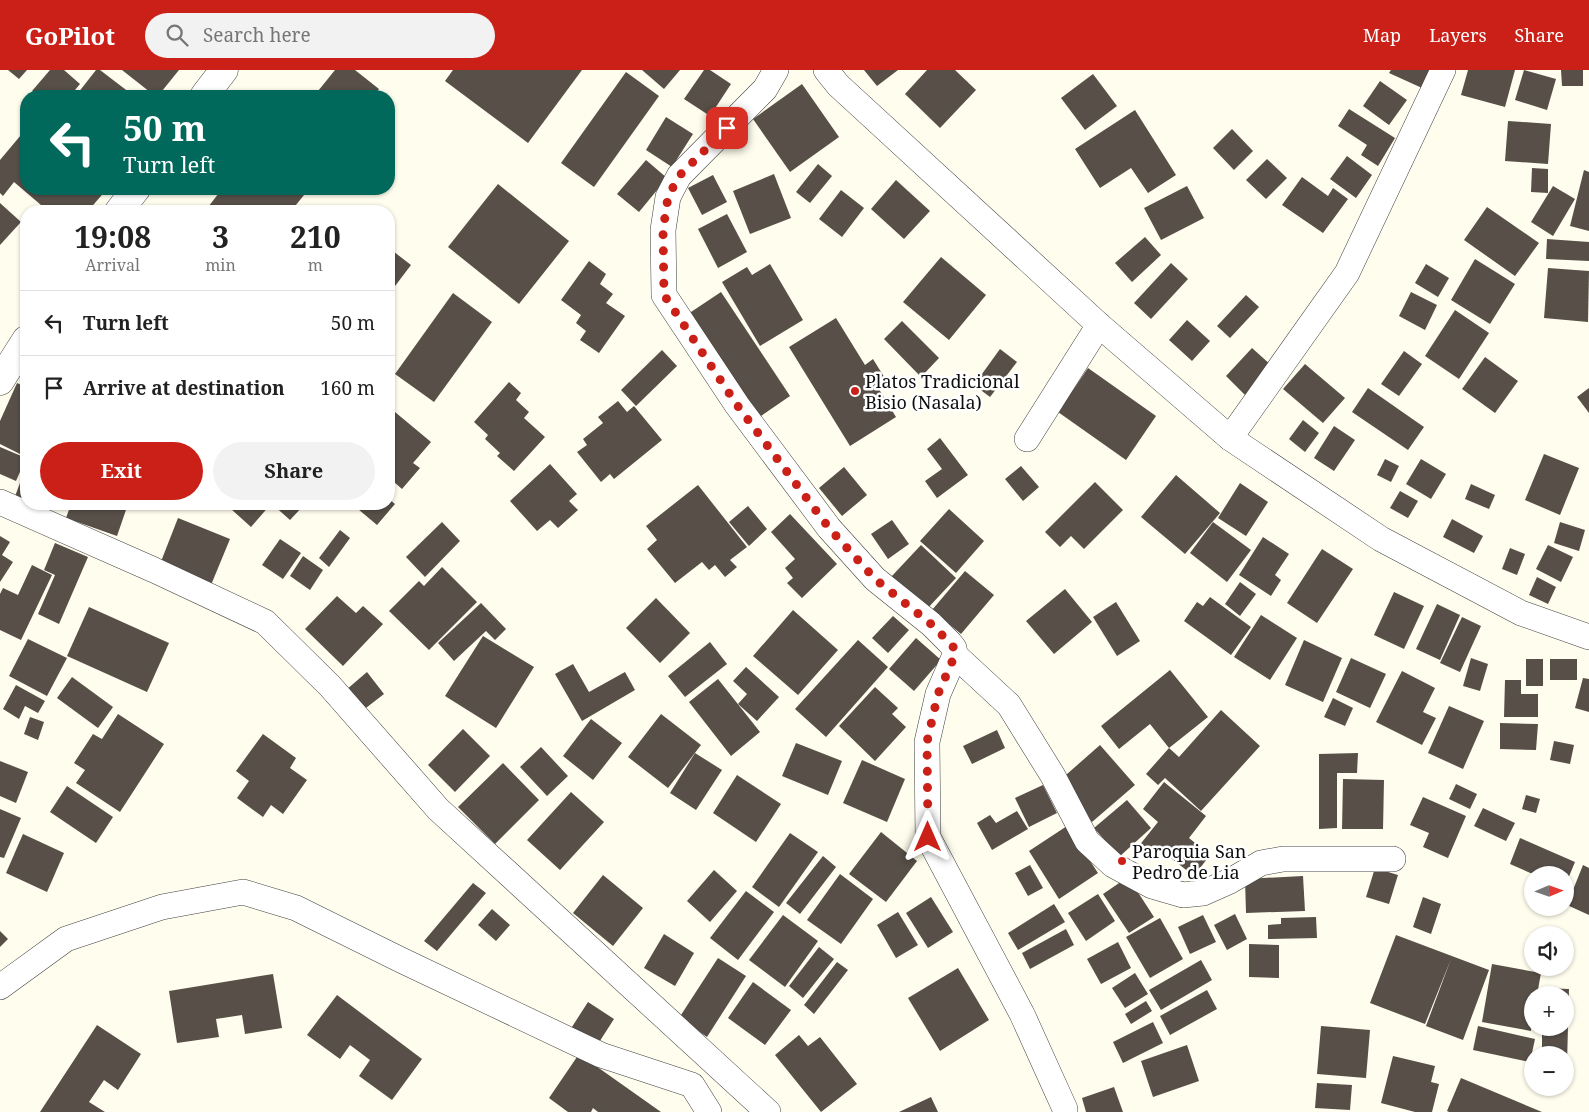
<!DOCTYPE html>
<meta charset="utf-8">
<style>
:root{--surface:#fff;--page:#f2f2f2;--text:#222;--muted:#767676;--line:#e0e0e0;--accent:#cb2017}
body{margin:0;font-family:"Noto Serif",serif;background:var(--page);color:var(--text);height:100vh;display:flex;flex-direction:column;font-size:19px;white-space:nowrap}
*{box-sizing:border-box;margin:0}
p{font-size:16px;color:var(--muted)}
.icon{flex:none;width:28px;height:28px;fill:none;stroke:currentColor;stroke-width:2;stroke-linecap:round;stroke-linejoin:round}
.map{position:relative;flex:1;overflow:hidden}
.details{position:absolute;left:20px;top:135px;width:375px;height:305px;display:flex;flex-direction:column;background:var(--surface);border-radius:20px;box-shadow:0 1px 4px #0004}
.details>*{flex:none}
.guide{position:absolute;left:20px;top:20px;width:375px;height:105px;border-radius:20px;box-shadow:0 1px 4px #0004;background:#00695c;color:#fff;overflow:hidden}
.needle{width:32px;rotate:88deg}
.fabs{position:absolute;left:1524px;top:796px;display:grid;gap:10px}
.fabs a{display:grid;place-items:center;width:50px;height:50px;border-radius:50%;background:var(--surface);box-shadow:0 1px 4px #0004;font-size:25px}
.pin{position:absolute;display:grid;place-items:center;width:42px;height:42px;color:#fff;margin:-21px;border-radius:10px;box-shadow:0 2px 8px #0006}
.me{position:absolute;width:55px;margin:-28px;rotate:0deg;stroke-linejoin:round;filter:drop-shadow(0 0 4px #0008)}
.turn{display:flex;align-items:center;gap:18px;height:105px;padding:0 20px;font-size:22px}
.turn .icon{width:65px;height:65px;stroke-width:2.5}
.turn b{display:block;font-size:35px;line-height:42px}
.eta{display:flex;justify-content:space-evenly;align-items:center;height:85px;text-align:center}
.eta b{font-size:30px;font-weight:700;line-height:35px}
.cta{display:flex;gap:10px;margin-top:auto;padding:10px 20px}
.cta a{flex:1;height:58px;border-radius:30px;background:var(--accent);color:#fff;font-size:20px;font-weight:700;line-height:58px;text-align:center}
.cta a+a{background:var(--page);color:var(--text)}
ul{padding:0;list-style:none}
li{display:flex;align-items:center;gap:15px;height:65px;padding:0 20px;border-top:1px solid var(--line)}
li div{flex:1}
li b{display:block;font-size:19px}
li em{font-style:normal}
header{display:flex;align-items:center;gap:30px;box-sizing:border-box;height:70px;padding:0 25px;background:var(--accent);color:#fff}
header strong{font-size:24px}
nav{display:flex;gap:28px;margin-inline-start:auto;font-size:18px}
.search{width:350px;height:45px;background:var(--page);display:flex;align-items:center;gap:12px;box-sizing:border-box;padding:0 18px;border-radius:28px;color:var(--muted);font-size:19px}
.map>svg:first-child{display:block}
.building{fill:#574f48}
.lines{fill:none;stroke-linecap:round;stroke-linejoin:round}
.minor-casing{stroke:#404040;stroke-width:26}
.tertiary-casing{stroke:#404040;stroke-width:29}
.minor{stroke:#fff;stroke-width:25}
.tertiary{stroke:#fff;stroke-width:28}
.route{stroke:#cb2017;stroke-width:9;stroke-dasharray:0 16.2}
.poi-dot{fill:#cb2017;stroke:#fff;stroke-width:2}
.labels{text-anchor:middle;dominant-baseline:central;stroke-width:5;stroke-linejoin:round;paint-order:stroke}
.poi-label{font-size:18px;fill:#0d0d0d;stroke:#fff;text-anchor:start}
</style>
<header>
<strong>GoPilot</strong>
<div class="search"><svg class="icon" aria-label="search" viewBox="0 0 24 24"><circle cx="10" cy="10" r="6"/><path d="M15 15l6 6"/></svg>Search here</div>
<nav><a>Map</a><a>Layers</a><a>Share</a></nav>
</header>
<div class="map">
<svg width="1589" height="1042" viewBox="0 0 1589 1042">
<rect width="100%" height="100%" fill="#fffded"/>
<!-- building -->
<g class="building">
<polygon points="8,0 27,0 19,9"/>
<polygon points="50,0 64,0 80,14 70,26 38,26 32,21"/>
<polygon points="96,0 100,0 134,26 82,26 78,23"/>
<polygon points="122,0 179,0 158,26 155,26"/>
<polygon points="335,0 355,0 379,19 373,26 314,26"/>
<polygon points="453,0 582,0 528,73 445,11"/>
<polygon points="642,0 680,0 664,19"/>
<polygon points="704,0 710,0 731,14 710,46 684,29"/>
<polygon points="864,0 898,0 877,16"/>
<polygon points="927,0 955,0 976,20 940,58 905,24"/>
<polygon points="1391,0 1431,0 1422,18 1389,3"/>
<polygon points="1468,0 1515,0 1505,37 1461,25"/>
<polygon points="1524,0 1556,9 1547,40 1515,30"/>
<polygon points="1561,0 1583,0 1583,16 1562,16"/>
<polygon points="626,2 659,26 594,117 561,93"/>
<polygon points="1093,4 1117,36 1085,60 1061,28"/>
<polygon points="1380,11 1407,30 1389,55 1363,36"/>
<polygon points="802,14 839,67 790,102 753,49"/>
<polygon points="1349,39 1395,68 1378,96 1361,85 1367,75 1338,56"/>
<polygon points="1135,40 1176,105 1148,123 1131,98 1100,118 1075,79"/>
<polygon points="666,47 693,64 672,97 646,80"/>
<polygon points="1508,51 1551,54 1548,94 1505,91"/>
<polygon points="26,59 26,119 107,119 88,141 48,141 14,112 3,126 0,123 0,90"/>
<polygon points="1232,59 1253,81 1234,100 1213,78"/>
<polygon points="1347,86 1372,105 1356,128 1330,109"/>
<polygon points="1267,89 1287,108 1266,129 1246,110"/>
<polygon points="646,90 667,108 639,142 617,124"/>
<polygon points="818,94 832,106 810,133 796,122"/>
<polygon points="1532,98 1548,99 1548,123 1531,122"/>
<polygon points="1584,100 1589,102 1589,161 1570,156"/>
<polygon points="774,104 791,148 750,164 733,121"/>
<polygon points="713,105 727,132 702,145 688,118"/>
<polygon points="1302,107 1328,126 1333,118 1348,129 1323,163 1282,135"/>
<polygon points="896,110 930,141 904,169 871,139"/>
<polygon points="498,114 569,171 519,234 448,177"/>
<polygon points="1187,116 1204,148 1161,170 1144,138"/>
<polygon points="1553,116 1575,129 1553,166 1531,152"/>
<polygon points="222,119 309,119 291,141 205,141"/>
<polygon points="841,120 864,138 842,167 819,149"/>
<polygon points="0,133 21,152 0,175"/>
<polygon points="1487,137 1539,173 1515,206 1464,170"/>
<polygon points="727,144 747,182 718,198 698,159"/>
<polygon points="1145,167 1161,185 1132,212 1115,193"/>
<polygon points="1547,169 1589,172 1589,191 1546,189"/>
<polygon points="389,178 411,195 389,224"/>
<polygon points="941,187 986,225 949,270 903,232"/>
<polygon points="1475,189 1515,214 1490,254 1451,230"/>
<polygon points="589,191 606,204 600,214 613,224 606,233 625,246 599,283 580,270 586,261 576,253 581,245 561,230"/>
<polygon points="1171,193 1188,209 1151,249 1134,233"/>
<polygon points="770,194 803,250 760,276 722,212 747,197 752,205"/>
<polygon points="1426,194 1449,208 1438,227 1415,213"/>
<polygon points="1548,198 1589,201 1588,252 1544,248"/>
<polygon points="721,222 790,326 758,348 688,244"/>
<polygon points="1411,222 1437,235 1425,260 1399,246"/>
<polygon points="453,223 492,252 434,332 395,304"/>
<polygon points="1246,225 1259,237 1230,268 1217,256"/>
<polygon points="1455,240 1489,263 1459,309 1425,286"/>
<polygon points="836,248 865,295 873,289 886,310 877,316 896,347 850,376 789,277"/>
<polygon points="1187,250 1210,271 1192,291 1169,270"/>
<polygon points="902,251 939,288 921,307 884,269"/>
<polygon points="1252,278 1272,296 1245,325 1226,306"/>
<polygon points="1000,279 1017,292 990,327 974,315"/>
<polygon points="662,280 677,296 636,336 621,320"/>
<polygon points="1404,281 1422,294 1399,326 1381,314"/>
<polygon points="1485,287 1518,311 1495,343 1462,319"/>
<polygon points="1305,294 1345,328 1323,353 1283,319"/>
<polygon points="1088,298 1156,346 1126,390 1058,342"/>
<polygon points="509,312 521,323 516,330 529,342 524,348 545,367 514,401 497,386 500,383 485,369 488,365 474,352"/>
<polygon points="17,313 26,317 26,387 0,374 0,351"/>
<polygon points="1368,318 1424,357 1408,380 1352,342"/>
<polygon points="1589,318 1589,343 1577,327"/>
<polygon points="618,331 627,342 634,336 662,370 614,409 610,404 601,412 577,382 587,375 583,369 603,353 598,347"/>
<polygon points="389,337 431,372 413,393 420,398 402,419 394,412 389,418"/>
<polygon points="1303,350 1319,363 1305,382 1289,369"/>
<polygon points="1334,356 1355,370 1334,401 1314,388"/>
<polygon points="940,368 968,405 937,428 925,411 942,399 927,379"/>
<polygon points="0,377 26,388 16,411 0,404"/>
<polygon points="1544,384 1579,398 1560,445 1525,430"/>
<polygon points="1385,389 1399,396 1391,412 1377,405"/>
<polygon points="1421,389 1446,404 1431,429 1406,414"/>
<polygon points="550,394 577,424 569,431 578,440 558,458 550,450 537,461 510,431"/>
<polygon points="1021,396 1039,417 1023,431 1005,409"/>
<polygon points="26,397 26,434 40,434 38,439 14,429"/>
<polygon points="844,397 867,425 842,446 819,418"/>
<polygon points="1176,405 1220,443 1185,484 1141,447"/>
<polygon points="1095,412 1123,440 1084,479 1071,466 1060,477 1045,462"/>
<polygon points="1240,413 1268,432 1246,466 1218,448"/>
<polygon points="1471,414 1495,425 1489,439 1465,429"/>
<polygon points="698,415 747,477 730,490 737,497 725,507 715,495 709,500 702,492 675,513 647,479 657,470 646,456"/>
<polygon points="1400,421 1418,431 1408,448 1390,438"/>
<polygon points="389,429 395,434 377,455 352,434 389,434"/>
<polygon points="71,434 128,434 117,466 66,448"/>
<polygon points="236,434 271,434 251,457 231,439"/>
<polygon points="272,434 305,434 290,450"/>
<polygon points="748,436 767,459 749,476 729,452"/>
<polygon points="949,439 984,471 956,503 920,471"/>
<polygon points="790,444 837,494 802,528 787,513 793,508 785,498 795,489 771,462"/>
<polygon points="178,448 230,469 211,515 160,494"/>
<polygon points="1452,449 1483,466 1474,483 1443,467"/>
<polygon points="892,450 909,474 888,489 871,464"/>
<polygon points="442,452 460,471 425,507 406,487"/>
<polygon points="1213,452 1251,480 1227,512 1190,483"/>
<polygon points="1560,452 1585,460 1579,481 1554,473"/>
<polygon points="340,460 350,468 329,497 319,488"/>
<polygon points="0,466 10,472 2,485 13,492 0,512"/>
<polygon points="1263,467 1289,484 1275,505 1281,510 1271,526 1239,505"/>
<polygon points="280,469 301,483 283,509 262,495"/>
<polygon points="55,473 88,487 59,554 38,544 55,505 44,500"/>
<polygon points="921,475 956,508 926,540 891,507"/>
<polygon points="1548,475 1573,487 1561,512 1536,499"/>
<polygon points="1510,478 1525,484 1517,505 1502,499"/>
<polygon points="1322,479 1353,499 1317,553 1287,533"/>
<polygon points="303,486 323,500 310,520 290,506"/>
<polygon points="32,495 52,505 21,570 0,560 0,524 3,518 18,525"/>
<polygon points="442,497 477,532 429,580 389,541 419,511 424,516"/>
<polygon points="965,501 994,525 961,564 932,540"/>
<polygon points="1537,507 1556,517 1548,534 1529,525"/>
<polygon points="1240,512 1256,524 1240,546 1225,534"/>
<polygon points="1065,519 1092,552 1054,584 1026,551"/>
<polygon points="1394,522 1424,536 1404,579 1374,565"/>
<polygon points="337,526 356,543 363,536 383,554 343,596 305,559"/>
<polygon points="1210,527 1251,557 1231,585 1184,551 1197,532 1203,536"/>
<polygon points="656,528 690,563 660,593 626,558"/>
<polygon points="1116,532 1140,571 1117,586 1093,547"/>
<polygon points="481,533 506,559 495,570 486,561 454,591 438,573"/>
<polygon points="1437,534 1460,545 1440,590 1416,579"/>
<polygon points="89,537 169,573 147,622 67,586"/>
<polygon points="793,540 838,580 798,625 753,586"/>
<polygon points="1261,545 1297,568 1270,610 1234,587"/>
<polygon points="893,546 909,560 888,583 872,568"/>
<polygon points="1462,547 1481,556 1460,602 1440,593"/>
<polygon points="483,566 534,597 496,658 445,626"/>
<polygon points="916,568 941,590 914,621 889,599"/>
<polygon points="28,569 67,588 47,626 9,606"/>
<polygon points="858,570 888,597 826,667 795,639"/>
<polygon points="1304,570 1342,588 1323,632 1285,615"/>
<polygon points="710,572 727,594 685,627 668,606"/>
<polygon points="1351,588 1386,604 1370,638 1336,622"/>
<polygon points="1471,588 1488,594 1480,621 1463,616"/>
<rect x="1526" y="589" width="17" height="27"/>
<rect x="1550" y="589" width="27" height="21"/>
<polygon points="573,594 589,622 625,602 635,620 582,651 555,604"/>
<polygon points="746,597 779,627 757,651 738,634 747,624 733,611"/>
<polygon points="1170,600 1208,647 1169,678 1150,654 1119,679 1101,656"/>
<polygon points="1402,601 1435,618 1423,642 1436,648 1422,675 1376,652"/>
<polygon points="367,602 384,624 362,641 346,620"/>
<polygon points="72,607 113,637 98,658 57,628"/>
<polygon points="1583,608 1589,609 1589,642 1575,638"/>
<polygon points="718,609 760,662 731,686 689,632"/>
<polygon points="1505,610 1521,610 1521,624 1538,624 1538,647 1504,647"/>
<polygon points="16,615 45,631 38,643 25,636 19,649 3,639"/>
<polygon points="875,617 898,638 892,644 906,657 875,691 839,656"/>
<polygon points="1333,628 1353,638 1345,656 1324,647"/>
<polygon points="1449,636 1484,651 1463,699 1428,683"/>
<polygon points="1221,640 1260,676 1201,741 1165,708 1158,715 1146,704 1169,678 1179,687"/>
<polygon points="118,644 164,674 120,742 76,713 85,700 74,693 93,664 102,669"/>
<polygon points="661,644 701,675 668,718 628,687"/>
<polygon points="30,647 44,652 38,670 24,664"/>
<polygon points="591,649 622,673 593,710 563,686"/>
<polygon points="1500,653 1538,654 1536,680 1500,679"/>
<polygon points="463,659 490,686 455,722 428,695"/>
<polygon points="997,660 1005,678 972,694 963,676"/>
<polygon points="263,664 296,688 290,698 307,710 283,744 271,735 263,747 237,728 249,711 236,701"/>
<polygon points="1554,671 1574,675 1570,694 1550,690"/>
<polygon points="796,673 842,691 828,725 782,706"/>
<polygon points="1100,675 1135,715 1092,752 1058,712"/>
<polygon points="541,677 568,706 547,726 520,697"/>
<polygon points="695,683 722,700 696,740 670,723"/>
<polygon points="1358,683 1357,703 1337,703 1337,758 1319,759 1319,684"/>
<polygon points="862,690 905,709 887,752 843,733"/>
<polygon points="0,691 28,702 16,733 0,726"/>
<polygon points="503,693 539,730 495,774 458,737"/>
<polygon points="737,705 781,734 756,772 713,743"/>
<polygon points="1343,709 1384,710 1383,759 1342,759"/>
<polygon points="1164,712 1206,746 1189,768 1210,785 1194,806 1158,778 1150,787 1138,777 1158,752 1143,739"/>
<polygon points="1456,714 1477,724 1470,739 1449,729"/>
<polygon points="1043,715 1057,743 1029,757 1015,728"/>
<polygon points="67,716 113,747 96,773 50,742"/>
<polygon points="571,722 604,752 560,800 527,770"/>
<polygon points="1526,725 1540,729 1536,743 1522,739"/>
<polygon points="1423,727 1466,746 1448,788 1423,777 1429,763 1410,755"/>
<polygon points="1127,730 1151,758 1119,787 1094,758"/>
<polygon points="1483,738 1515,753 1506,771 1474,756"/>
<polygon points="0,739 21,748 4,788 0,787"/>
<polygon points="1017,741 1028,759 992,780 977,753 990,745 996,753"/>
<polygon points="1067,756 1098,803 1059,829 1029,781"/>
<polygon points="881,762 917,791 886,832 849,804"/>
<polygon points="790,763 818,782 779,837 752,817"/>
<polygon points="23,764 64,783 47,822 6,803"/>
<polygon points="1520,768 1575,792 1565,816 1565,805 1535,805 1510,794"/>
<polygon points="823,786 836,797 800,844 786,833"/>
<polygon points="1030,795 1043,818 1028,826 1015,803"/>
<polygon points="1583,795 1589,798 1589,845 1567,835"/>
<polygon points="1375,798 1398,805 1389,834 1366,827"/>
<polygon points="714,800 737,821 710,852 687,831"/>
<polygon points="840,804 873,829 841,874 807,850"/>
<polygon points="603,805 643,838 613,876 573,843"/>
<polygon points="1303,806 1305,841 1246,843 1245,809"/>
<polygon points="1128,807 1154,847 1129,863 1103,824"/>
<polygon points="473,813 486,823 437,881 424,871"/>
<polygon points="746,821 774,842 738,890 710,868"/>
<polygon points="1098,824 1115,851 1086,871 1068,843"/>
<polygon points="931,827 953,862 928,878 906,843"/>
<polygon points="1423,827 1441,834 1431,864 1413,857"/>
<polygon points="1054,834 1065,852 1018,880 1008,863"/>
<polygon points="492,839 510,855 496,871 478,855"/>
<polygon points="898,842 918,875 896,888 877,855"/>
<polygon points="1235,844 1247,869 1227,880 1214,855"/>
<polygon points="783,845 818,871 785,917 749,890"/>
<polygon points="1203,845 1216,872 1190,884 1178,857"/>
<polygon points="1316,847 1317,868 1268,869 1268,855 1281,854 1281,848"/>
<polygon points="1160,848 1183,889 1150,908 1126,867"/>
<polygon points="1066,859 1074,875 1030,899 1022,883"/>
<polygon points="0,861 8,869 0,877"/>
<polygon points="664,864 694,883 675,916 644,898"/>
<polygon points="1396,865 1489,900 1463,970 1426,956 1451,889 1425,954 1370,933"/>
<polygon points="1118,872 1131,898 1101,914 1087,889"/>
<polygon points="1249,874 1279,875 1279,908 1249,907"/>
<polygon points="819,877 834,889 803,928 789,916"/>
<polygon points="718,888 746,906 707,967 679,948"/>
<polygon points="1201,890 1212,910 1161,940 1149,920"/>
<polygon points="837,892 848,900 814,944 804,935"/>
<polygon points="1492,894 1541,903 1537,925 1532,925 1532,951 1531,961 1482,952"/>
<polygon points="958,898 989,950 940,981 908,928"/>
<polygon points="1135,903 1148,924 1125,938 1112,918"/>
<polygon points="273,904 282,958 245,964 242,945 216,949 219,967 177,973 169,921"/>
<polygon points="753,912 791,940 765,975 728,948"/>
<polygon points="1544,918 1569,919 1567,994 1565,994 1565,985 1542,985 1542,958 1565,958 1565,925 1544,925"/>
<polygon points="1207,920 1217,939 1170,965 1160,946"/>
<polygon points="337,925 422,989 392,1030 359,1006 370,990 350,975 340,989 307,965"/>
<polygon points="1146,931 1152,941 1131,954 1125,944"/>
<polygon points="588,932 614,949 596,977 570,960"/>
<polygon points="1153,952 1163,973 1123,993 1113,972"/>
<polygon points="97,955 141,984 118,1020 104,1010 89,1032 105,1042 40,1042"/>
<polygon points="1321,956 1370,960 1366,1008 1317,1004"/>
<polygon points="1478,956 1535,969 1530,992 1473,980"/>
<polygon points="799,965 808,976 820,967 857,1014 821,1042 775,985"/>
<polygon points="1187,975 1199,1011 1153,1027 1141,991"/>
<polygon points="579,984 661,1042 598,1042 593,1038 591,1042 568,1042 549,1028"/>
<polygon points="1393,986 1435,996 1431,1012 1439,1014 1432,1042 1415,1042 1381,1033"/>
<polygon points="1461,1008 1542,1042 1449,1042 1447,1041"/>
<polygon points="1317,1013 1352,1015 1350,1040 1315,1038"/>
<polygon points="1114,1017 1123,1042 1086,1042 1082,1028"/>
<polygon points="931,1027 938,1042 899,1042"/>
</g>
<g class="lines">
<!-- minor casing -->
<g class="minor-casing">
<g id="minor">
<polyline points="776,0 765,19 679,106 668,127 663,160 664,225 737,335 829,458 875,509 931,554 950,573 954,578 955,585 938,624 927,672 928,767 1022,944 1065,1039 1065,1042"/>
<polyline points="826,0 838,15 1099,255 1230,368 1381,469 1521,543 1589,567"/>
<polyline points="1230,368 1347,203 1443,0"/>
<polyline points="1027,369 1099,255"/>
<polyline points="0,432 154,500 265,552 330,616 438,739 768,1042"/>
<polyline points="955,585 1009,635 1053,706 1087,771 1113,795 1152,816 1183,825 1203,823 1230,811 1261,793 1283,789 1393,789"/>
<polyline points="0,917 66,869 162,837 243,822 296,838 401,890 601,985 692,1015 709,1042"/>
</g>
</g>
<!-- tertiary casing -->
<g class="tertiary-casing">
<g id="tertiary">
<polyline points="204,26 224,0"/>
<polyline points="119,141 136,119"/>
<polyline points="0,311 26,270"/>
</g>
</g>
<!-- minor -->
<use href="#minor" class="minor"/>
<!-- tertiary -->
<use href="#tertiary" class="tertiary"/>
</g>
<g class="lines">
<!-- route -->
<polyline class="route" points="727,58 679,106 668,127 663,160 664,225 737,335 829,458 875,509 931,554 950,573 954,578 955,585 938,624 927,672 928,767"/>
</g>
<!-- markers -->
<g class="poi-dot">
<circle cx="855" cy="321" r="5"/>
<circle cx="1122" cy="791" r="5"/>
</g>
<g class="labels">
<!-- poi labels -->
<g class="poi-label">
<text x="865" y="311">Platos Tradicional<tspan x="865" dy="21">Bisio (Nasala)</tspan></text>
<text x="1132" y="781">Paroquia San<tspan x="1132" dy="21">Pedro de Lia</tspan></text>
</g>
</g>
</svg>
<div class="fabs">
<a><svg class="needle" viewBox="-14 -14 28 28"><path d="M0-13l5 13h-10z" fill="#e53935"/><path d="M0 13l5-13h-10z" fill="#767676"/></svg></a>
<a><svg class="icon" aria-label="sound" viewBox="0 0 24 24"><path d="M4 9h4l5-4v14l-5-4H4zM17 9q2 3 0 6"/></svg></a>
<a>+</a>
<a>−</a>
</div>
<div class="pin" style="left:727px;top:58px;background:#d93025"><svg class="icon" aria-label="arrive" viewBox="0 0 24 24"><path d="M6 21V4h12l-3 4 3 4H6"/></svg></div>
<svg class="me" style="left:928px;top:767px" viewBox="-20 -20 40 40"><path d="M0-17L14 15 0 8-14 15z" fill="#cb2017" stroke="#fff" stroke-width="4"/></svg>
<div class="guide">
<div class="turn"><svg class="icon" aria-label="left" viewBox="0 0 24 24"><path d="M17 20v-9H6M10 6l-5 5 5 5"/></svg><div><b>50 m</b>Turn left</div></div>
</div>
<section class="details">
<div class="eta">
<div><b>19:08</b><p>Arrival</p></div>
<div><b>3</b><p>min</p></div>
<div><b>210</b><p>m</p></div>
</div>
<ul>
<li><svg class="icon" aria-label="left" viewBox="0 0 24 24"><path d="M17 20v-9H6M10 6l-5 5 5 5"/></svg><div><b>Turn left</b></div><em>50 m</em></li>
<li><svg class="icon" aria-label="arrive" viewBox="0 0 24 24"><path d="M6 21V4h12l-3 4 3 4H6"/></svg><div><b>Arrive at destination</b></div><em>160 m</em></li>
</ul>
<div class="cta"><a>Exit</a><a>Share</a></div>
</section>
</div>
